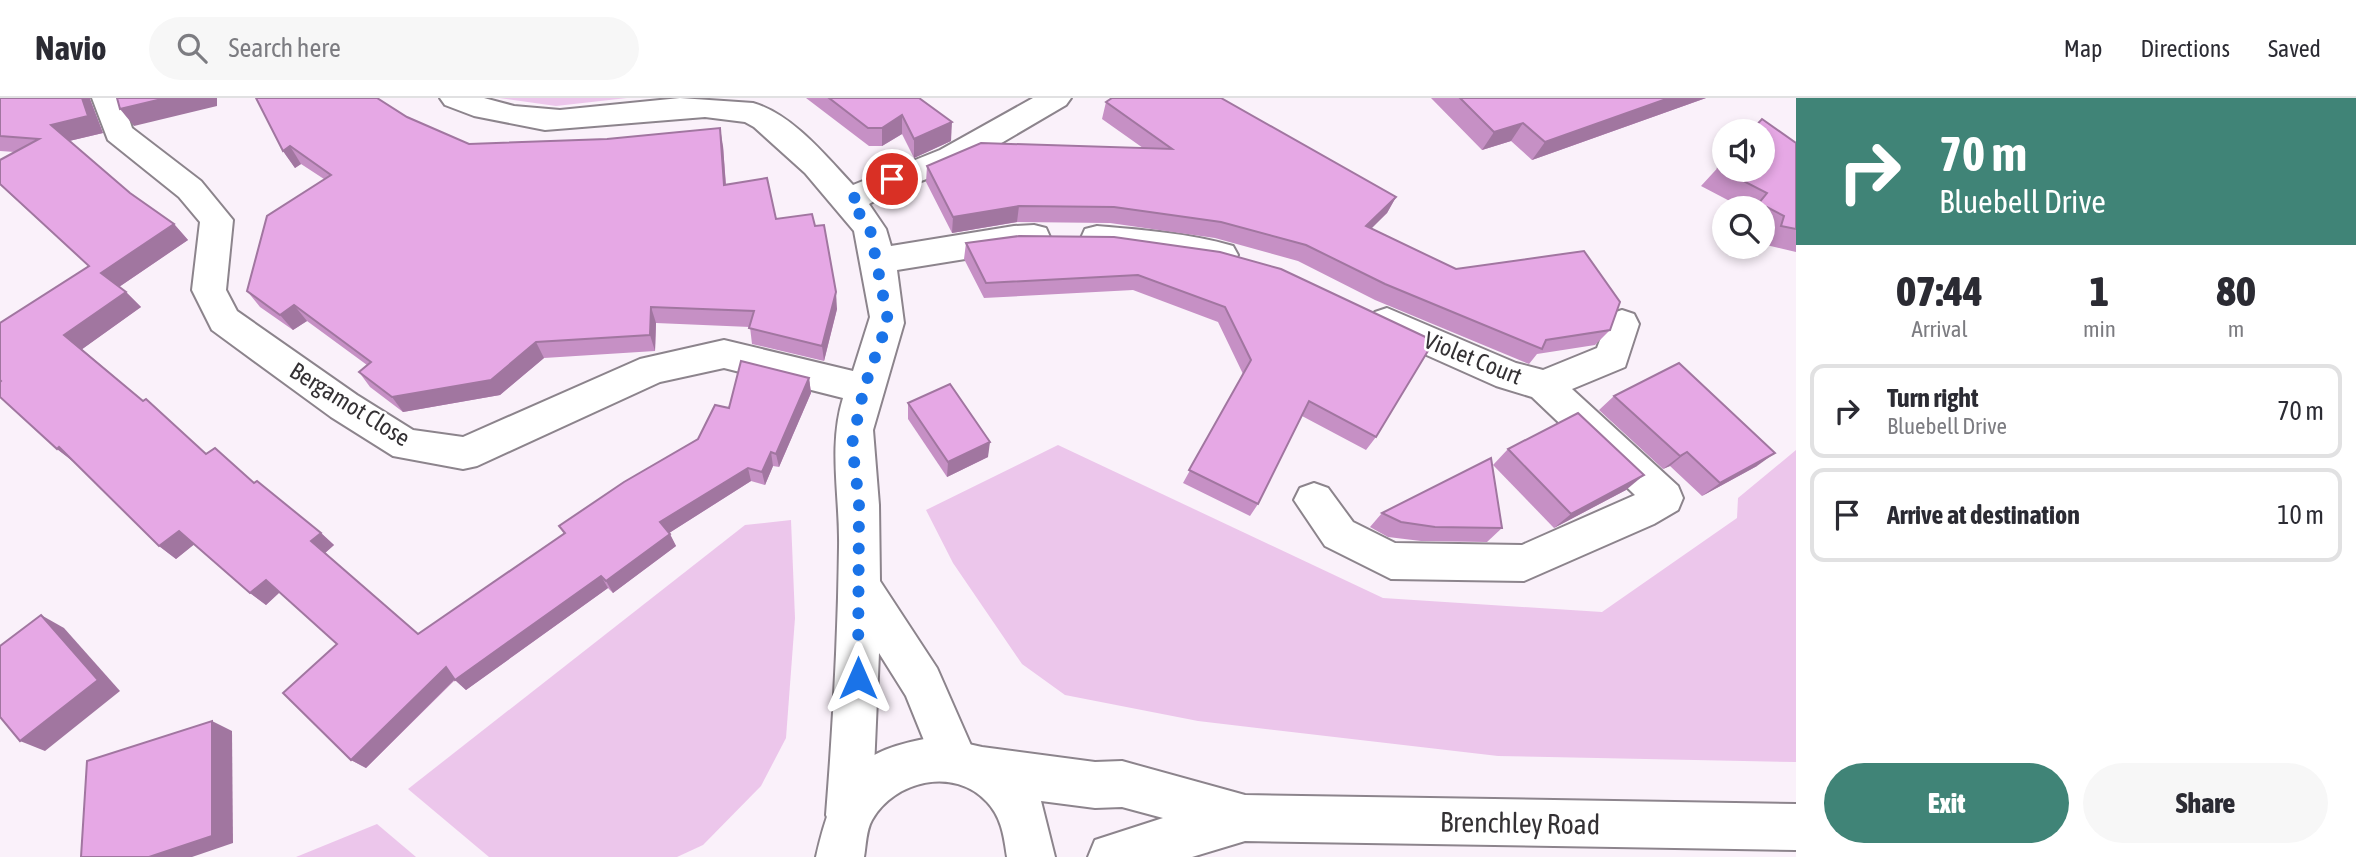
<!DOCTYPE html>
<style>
:root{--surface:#fff;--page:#f7f7f7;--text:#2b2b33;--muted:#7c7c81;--line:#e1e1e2;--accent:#408477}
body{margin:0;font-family:"Asap Condensed",sans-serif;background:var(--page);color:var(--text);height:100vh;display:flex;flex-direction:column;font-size:26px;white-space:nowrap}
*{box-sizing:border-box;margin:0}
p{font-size:23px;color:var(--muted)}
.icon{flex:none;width:38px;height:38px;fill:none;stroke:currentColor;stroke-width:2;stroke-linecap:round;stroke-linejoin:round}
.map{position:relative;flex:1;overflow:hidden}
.side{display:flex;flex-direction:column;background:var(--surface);width:560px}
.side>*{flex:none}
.guide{background:#408477;color:#fff;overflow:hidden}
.fabs{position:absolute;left:1712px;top:21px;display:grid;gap:14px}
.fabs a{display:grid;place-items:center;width:63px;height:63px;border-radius:50%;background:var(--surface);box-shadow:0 4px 10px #0003;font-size:35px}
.pin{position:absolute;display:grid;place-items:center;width:60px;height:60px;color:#fff;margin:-30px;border:4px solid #fff;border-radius:50%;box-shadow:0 2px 7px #0007}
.me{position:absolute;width:77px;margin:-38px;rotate:0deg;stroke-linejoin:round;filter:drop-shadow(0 0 5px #0008)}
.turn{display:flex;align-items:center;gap:24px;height:147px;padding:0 28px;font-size:32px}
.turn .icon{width:91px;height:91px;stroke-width:2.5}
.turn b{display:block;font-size:49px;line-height:60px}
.eta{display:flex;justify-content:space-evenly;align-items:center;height:119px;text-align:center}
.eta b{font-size:42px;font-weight:800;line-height:49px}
.action{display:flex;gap:14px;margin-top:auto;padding:14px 28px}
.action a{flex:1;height:80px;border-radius:42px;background:var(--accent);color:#fff;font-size:28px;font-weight:800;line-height:80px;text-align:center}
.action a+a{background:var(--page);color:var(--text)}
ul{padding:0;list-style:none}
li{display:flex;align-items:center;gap:21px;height:94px;margin:0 14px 10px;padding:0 14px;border:4px solid var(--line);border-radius:14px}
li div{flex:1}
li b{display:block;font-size:26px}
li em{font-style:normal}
header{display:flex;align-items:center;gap:42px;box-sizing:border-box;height:98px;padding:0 35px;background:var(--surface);border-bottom:2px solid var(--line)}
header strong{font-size:33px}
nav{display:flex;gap:38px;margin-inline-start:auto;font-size:24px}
.search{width:490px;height:63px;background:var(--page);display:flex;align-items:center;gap:18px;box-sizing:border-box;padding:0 24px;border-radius:38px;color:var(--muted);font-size:26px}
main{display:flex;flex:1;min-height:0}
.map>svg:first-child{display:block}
.green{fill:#ecc6eb}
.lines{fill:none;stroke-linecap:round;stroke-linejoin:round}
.street-casing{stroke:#8c848c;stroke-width:4}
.secondary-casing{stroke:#8c848c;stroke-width:4}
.street{fill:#fff;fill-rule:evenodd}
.secondary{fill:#fff;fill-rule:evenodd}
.wall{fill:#c690c5}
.shaded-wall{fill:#a176a0}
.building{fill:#e6a8e5;stroke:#a176a0;stroke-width:2}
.route{stroke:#1a73e8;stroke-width:12;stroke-dasharray:0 21.6}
.labels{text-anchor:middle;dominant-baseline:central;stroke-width:5;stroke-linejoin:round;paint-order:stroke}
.street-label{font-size:24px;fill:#343134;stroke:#fff}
.near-street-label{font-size:28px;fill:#343134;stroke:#fff}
</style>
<header>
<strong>Navio</strong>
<div class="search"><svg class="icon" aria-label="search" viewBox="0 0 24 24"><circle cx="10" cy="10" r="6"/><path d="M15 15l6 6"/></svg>Search here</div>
<nav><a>Map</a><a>Directions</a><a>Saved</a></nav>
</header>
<main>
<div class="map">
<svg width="1796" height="759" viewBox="0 0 1796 759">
<rect width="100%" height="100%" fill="#faf1fa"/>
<!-- green -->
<g class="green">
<polygon points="499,0 627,0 556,8"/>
<polygon points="1058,347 1383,500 1602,514 1737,420 1738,400 1796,352 1796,664 1498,658 1198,623 1065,597 1022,566 953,465 926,412"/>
<polygon points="791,422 795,520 786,640 761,688 703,747 677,759 489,759 408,691 745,427"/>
<polygon points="377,726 416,759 296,759"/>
</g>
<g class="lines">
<!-- street casing -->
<g class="street-casing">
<g id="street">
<path d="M92 0H122L132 30 201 83 233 122 226 192 237 213 357 297 413 332 463 339 640 261 724 242 853 273 870 219 854 133 805 75 754 29 745 24 705 19 545 32 474 18 445 7 440 0H484L514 8 560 12 680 0 753 5C792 16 826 58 853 87L940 52 1033 0H1071L1066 7 962 68 891 94 869 106 886 131 891 148 1014 128 1034 127 1046 130 1050 139 1046 148 897 172 904 225 873 332 879 407 880 483 937 570 977 661 970 677 954 684 938 677 906 598 879 555 872 717 865 733 849 740 833 733 826 717C833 628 838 538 839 449 840 398 828 349 843 300L724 270 660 284 477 368 463 371 393 358 331 319 212 232 192 192 200 124 179 99 108 42Z"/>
<path d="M1097 128C1143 132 1189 135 1233 148L1238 157 1233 166 1221 169 1159 157 1085 149 1081 140 1085 131Z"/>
<polygon points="1387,210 1516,265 1543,272 1597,250 1610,216 1622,212 1634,216 1639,226 1625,269 1572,291 1678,388 1683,400 1678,412 1654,426 1524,483 1391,481 1325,448 1294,402 1300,390 1314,385 1328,390 1353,424 1395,445 1522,447 1635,397 1532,299 1496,288 1375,234 1370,224 1375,214"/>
</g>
</g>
<!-- secondary casing -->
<g class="secondary-casing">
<path id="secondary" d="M937 639 982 649 1095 664 1122 663 1245 697 1796 706V752L1245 743 1192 759H1088L1095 742 1163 720 1122 709 1095 710 1041 703 1055 759H1007C1004 739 1002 720 987 704 954 668 894 683 872 722 866 732 866 748 864 759H816C834 680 854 651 937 639Z"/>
</g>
<!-- street -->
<use href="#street" class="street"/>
<!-- secondary -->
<use href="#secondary" class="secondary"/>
</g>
<!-- wall -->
<g class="wall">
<polygon points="0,0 90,0 90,1 103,35 69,43 130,95 174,126 188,142 119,189 126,194 141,209 82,251 143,303 146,301 206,356 215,350 254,385 257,383 321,435 334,447 325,455 418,536 564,436 559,428 624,384 698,341 715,307 729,310 741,263 809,280 811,295 779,369 773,368 765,387 751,383 669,435 676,448 613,495 608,490 466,592 455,582 366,670 351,662 283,595 337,546 280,494 266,507 250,495 194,446 176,461 159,448 73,363 57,351 0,299 0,284 1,283 0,282 0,225 89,168 0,87 0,62 15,54 0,53"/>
<polygon points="256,0 407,19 469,46 723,48 726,87 776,121 837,211 824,263 752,246 750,229 656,225 655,253 544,260 500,297 403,314 370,289 359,274 367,267 307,223 293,232 260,209 247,193 324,81 301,66 295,70 283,53"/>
<polygon points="806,0 919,0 951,43 914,60 902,36 882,48 869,48"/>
<polygon points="1431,0 1706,0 1532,62 1511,43 1482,52"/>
<polygon points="1106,4 1396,99 1387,115 1371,130 1456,171 1610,232 1595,247 1537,256 1529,266 1375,202 1298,163 1215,140 1110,125 1017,124 952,135 926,84 927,68 1143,50 1102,21"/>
<polygon points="1796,45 1796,154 1762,146 1765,136 1762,134 1762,110 1743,110 1701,88 1724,63"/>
<polygon points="966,145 1220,154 1376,339 1366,352 1302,318 1258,406 1250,418 1183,385 1243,276 1218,224 1133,192 984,200 964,161"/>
<polygon points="1614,298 1757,368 1702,398 1670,368 1663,371 1599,312"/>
<polygon points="908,305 988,359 947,379 908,321"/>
<polygon points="1508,351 1626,392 1554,430 1493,367"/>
<polygon points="1382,415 1502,430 1487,444 1421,443 1388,439 1370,429"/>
</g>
<!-- shaded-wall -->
<g class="shaded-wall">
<polygon points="82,0 90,0 90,1 103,35 65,44 51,27"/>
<polygon points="166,0 217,0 217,8 134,28 120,11"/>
<polygon points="1669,0 1706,0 1532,62 1545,44"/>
<polygon points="902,17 902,36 882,48 882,30"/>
<polygon points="952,24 951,43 914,60 914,41"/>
<polygon points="1523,25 1511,43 1482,52 1494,34"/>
<polygon points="720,30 723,48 727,104 724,87"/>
<polygon points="290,48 301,66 295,70 283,53"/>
<polygon points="1396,99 1387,115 1358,144 1366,128"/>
<polygon points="1019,108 1017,124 952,135 953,119"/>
<polygon points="174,126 188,142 116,191 101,175"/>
<polygon points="126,194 141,209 81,252 64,237"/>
<polygon points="836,194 837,211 824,263 822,248"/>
<polygon points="294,207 307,223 293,232 280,217"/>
<polygon points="651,209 656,225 655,253 650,237"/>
<polygon points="536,244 544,260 500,297 403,314 392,299"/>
<polygon points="809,280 811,295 779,369 776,356"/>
<polygon points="990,344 988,359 947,379 948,364"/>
<polygon points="59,349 75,365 57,351"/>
<polygon points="771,354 773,368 765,387 762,374"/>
<polygon points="1687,354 1670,368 1663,371 1680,358"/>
<polygon points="1775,355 1757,368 1702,398 1720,385"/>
<polygon points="748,370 751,383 666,437 660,424"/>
<polygon points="1644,377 1626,392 1554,430 1571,416"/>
<polygon points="179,433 196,445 176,461 159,448"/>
<polygon points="321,435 334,447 325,455 311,443"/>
<polygon points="670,436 676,448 613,495 606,483"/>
<polygon points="601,478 608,490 466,592 455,582"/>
<polygon points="266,482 281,493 266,507 250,495"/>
<polygon points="41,517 64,530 120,593 45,653 20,643"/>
<polygon points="446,569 457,579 366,670 351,662"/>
<polygon points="212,623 232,633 233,745 192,759 149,759"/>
</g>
<!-- building -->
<g class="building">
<polygon points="0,0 82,0 88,18 51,27 130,95 174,126 101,175 126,194 64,237 143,303 146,301 206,356 215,350 254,385 257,383 321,435 311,443 418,536 565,435 559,428 624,384 698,341 715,307 729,310 741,263 809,280 776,356 771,354 762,374 748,370 660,424 670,436 606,483 601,478 455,582 446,569 351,662 283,595 337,546 266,482 250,495 179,433 159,448 59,349 57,351 0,299 0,284 1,283 0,282 0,225 89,168 0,86 0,62 39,41 0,38"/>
<polygon points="117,0 166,0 120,11"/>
<polygon points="256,0 377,0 407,19 469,46 607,41 720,30 724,87 767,80 776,121 812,116 815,128 824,127 836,194 822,248 749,230 754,213 651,209 650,237 536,244 491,282 392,299 359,274 371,264 294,207 280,217 247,193 267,118 331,77 290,48 283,53"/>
<polygon points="829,0 919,0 952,24 914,41 902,17 882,30 868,30"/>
<polygon points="1112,0 1221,0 1396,99 1366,128 1456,171 1584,153 1620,204 1610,232 1546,242 1542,251 1385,186 1306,147 1221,124 1114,109 1019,108 953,119 927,68 981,45 1172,51 1106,4"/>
<polygon points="1460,0 1669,0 1545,44 1523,25 1494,34"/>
<polygon points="1762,21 1796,45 1796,131 1781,128 1784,118 1759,105 1767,95 1718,70 1724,64 1724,72 1762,72 1762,33 1751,33"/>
<polygon points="1019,138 1114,139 1220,154 1281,171 1434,243 1376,339 1309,303 1258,406 1189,372 1251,262 1225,209 1138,177 986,185 966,145"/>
<polygon points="1679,265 1775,355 1720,385 1687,354 1680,358 1614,298"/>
<polygon points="950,286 990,344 948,364 908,305"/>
<polygon points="1578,315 1644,377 1571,416 1508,351"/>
<polygon points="1491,360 1502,430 1435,429 1401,424 1382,415"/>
<polygon points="41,517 98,582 20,643 0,619 0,548"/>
<polygon points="212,623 212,738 149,759 81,759 87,663"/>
</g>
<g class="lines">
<!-- route -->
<polyline class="route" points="858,580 859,404 852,346 864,290 888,223 870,131 850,102 892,81"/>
</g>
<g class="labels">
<!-- street labels -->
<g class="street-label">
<text transform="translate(1473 260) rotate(22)">Violet Court</text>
<text transform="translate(350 306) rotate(32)">Bergamot Close</text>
</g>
<!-- near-street labels -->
<g class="near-street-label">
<text transform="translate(1520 725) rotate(1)">Brenchley Road</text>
</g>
</g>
</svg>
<div class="fabs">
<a><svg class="icon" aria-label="sound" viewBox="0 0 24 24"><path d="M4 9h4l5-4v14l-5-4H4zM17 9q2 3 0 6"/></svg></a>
<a><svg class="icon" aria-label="search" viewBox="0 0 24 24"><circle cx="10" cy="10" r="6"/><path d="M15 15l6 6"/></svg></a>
</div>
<div class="pin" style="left:892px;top:81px;background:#d93025"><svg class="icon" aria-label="arrive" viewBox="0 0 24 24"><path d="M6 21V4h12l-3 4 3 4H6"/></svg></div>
<svg class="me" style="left:858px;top:580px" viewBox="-20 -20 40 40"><path d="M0-17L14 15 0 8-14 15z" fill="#1a73e8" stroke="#fff" stroke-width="4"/></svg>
</div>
<section class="side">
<div class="guide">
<div class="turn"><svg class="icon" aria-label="right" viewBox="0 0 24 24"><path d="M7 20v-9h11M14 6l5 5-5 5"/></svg><div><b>70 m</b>Bluebell Drive</div></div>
</div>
<div class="eta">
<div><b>07:44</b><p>Arrival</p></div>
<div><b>1</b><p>min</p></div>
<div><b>80</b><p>m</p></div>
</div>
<ul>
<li><svg class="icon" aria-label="right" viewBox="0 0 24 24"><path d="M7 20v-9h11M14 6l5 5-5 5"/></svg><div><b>Turn right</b><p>Bluebell Drive</p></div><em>70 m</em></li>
<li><svg class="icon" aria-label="arrive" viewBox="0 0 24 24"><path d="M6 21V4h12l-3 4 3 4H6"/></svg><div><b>Arrive at destination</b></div><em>10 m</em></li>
</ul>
<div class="action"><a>Exit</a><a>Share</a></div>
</section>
</main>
